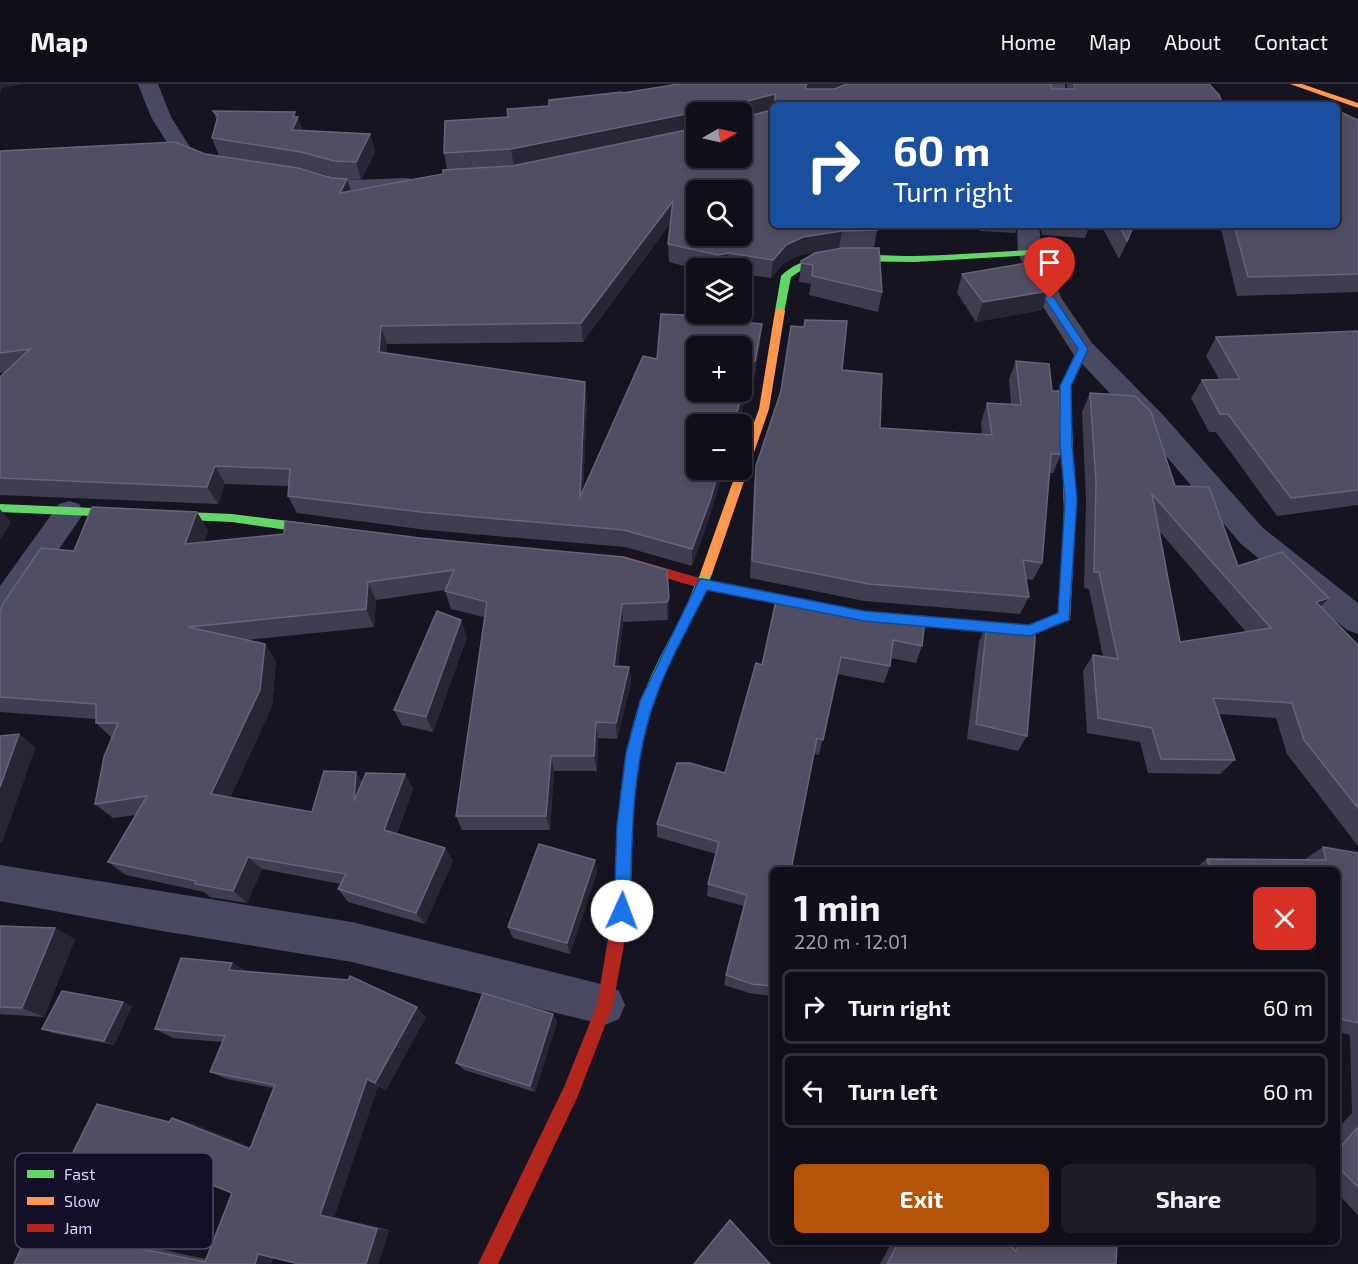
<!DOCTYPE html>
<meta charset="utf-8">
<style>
:root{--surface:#100f19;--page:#1e1d26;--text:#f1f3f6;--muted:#9c9ca2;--line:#302f38;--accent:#b45309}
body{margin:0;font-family:"Exo 2",sans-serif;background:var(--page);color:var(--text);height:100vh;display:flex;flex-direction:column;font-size:22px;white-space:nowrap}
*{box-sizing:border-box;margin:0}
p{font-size:20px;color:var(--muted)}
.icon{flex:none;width:33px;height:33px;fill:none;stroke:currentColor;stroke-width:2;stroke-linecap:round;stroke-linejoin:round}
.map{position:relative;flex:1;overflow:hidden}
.drawer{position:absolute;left:770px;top:783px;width:570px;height:378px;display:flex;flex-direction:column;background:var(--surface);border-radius:9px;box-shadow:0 3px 9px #0003,0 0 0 2px var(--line)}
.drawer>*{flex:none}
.banner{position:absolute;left:770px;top:18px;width:570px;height:126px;border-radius:9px;box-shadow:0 3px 9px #0003,0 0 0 2px var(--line);background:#1a4fa0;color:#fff;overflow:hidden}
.needle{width:39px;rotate:81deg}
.fabs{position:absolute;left:686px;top:18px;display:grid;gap:12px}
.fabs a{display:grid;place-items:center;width:66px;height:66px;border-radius:9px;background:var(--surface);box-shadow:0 3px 9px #0003,0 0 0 2px var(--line);font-size:30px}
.pin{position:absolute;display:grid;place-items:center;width:51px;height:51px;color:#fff;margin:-62px -26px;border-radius:50% 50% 50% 0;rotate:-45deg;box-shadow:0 0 6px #0007}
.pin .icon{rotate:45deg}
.me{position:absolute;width:66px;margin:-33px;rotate:2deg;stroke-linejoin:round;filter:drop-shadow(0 0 4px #0008)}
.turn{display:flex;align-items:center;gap:21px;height:126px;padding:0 24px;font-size:27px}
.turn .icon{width:78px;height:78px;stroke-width:2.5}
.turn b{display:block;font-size:42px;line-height:51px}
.round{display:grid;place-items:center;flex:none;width:63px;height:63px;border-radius:9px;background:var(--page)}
.headline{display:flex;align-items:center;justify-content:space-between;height:102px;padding:0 24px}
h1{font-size:36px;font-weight:700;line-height:45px}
.action{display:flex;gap:12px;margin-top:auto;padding:12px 24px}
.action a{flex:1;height:69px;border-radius:9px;background:var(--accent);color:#fff;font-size:24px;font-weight:700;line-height:69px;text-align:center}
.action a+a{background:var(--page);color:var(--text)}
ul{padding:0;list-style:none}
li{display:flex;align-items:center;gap:18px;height:75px;margin:0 12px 9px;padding:0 12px;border:3px solid var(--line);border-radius:9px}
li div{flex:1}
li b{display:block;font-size:22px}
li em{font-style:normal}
header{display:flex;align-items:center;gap:36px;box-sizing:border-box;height:84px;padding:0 30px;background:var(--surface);border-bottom:2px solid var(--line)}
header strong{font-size:28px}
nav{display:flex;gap:33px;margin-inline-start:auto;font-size:21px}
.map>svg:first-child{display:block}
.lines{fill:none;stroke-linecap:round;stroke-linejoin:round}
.street{fill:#4a4962;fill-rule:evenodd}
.fast{fill:#63d668;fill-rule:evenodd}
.slow{fill:#ff974d;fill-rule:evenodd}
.jam{fill:#b3261e;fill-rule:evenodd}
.wall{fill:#403d50;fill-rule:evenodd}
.shaded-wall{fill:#282635}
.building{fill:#504e63;stroke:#66637b;stroke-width:1.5;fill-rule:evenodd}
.route{fill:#1a73e8;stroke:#114b97;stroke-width:1.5}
.key{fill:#130f26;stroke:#4e4a67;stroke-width:1.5}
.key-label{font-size:16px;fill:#d9d4ff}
</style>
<header>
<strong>Map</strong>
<nav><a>Home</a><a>Map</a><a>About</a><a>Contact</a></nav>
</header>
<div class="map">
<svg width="1358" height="1180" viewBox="0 0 1358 1180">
<rect width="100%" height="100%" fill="#161421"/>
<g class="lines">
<!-- street -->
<g class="street">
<polygon points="138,0 158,0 171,33 190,63 220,76 224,80 220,84 213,86 206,84 175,71 151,33"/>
<polygon points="1045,0 1065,0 1067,21 1047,21"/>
<path d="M305 88 355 96 405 94 413 95 416 100 413 105C374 114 335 108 297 99L294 94 297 89Z"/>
<polygon points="1017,141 1039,141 1042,169 1062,215 1092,259 1163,331 1263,444 1358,519 1358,550 1347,546 1241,460 1143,345 1074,271 1038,215 1018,169"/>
<polygon points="69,417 79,420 84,428 79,436 11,535 0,539 0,502 59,420"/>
<polygon points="0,781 352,838 605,901 619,907 625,921 619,935 605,941 352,878 162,847 0,817"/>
</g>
<!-- fast -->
<g class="fast">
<path d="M1030 166 1035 169 1033 171 914 178 839 177 808 182 791 193 784 229 780 230 775 227 781 192C812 161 875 173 915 172 953 171 992 168 1030 166Z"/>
<polygon points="1083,262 1088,265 1070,302 1076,427 1070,431 1064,427 1060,302 1078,265"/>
<polygon points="0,420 232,430 330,442 336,447 330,452 232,438 0,428"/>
<path d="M706 485 712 490C696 533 670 572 655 616 633 678 632 747 631 812L629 817 623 820 617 817 615 812C617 747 618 678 641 616 653 584 670 555 685 525 690 515 698 488 706 485Z"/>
</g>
<!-- slow -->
<g class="slow">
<polygon points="1290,0 1302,0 1358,19 1358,24"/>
<polygon points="780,224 785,227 769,325 712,490 706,495 700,490 737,386 741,386 741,374 759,325 775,227"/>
<polygon points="1070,423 1076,427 1070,536 1030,551 876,538 875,534 876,530 881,529 1029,541 1059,529 1064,427"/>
</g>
<!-- jam -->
<g class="jam">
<polygon points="623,472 703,495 821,519 827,524 821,529 703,505 619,480 617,477"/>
<polygon points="623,804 629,807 631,812 630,827 613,921 577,1014 498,1180 478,1180 564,1003 597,921 615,812 617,807"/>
</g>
</g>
<!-- wall -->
<g class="wall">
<path d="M679 0H841L830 5H1067V0H1209L1223 21H772V141L877 146 874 164 882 208 878 228 809 211 811 200 799 198 801 179 814 169 800 171 784 179 771 194 741 190V184L696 185 669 178 668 160 671 138 583 258 387 260 386 269 587 316 583 406 657 275 707 235 760 258 754 296 751 295 738 340H696V386H724L709 434 692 482 625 463 427 446 297 429 288 412V402L225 400 218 420 0 411V293L6 288 0 289V67L205 70 219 72 212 54 217 37 213 27 297 33 303 47 370 50 375 68 361 96 347 95 351 107 443 90 447 86 444 69 508 33 549 22ZM696 28H741L696 74ZM302 85 307 86 338 94H332Z"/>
<polygon points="1358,36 1358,208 1237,212 1220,141 1336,141"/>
<polygon points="979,141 1018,141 1015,149 980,147"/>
<polygon points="1040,141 1095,141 1089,143 1085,154 1042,151"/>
<polygon points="1101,141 1135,141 1119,175"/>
<polygon points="962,190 1049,207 1042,226 976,238 957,209"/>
<polygon points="1358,247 1358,421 1277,432 1216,348 1209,348 1191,314 1202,296 1219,295 1206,272 1216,253"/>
<polygon points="1016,277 1052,307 1061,370 1053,389 1049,389 1042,479 1033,496 1026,495 1029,513 1020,530 864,517 750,494 754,400 756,382 842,286 880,344 982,351 981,338 987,319 1011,320 1009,295"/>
<path d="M1090 309 1175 402 1238 482 1329 514 1321 523 1358 561V762L1287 670 1276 634 1219 630 1235 676 1220 690 1148 689 1140 658 1087 649 1083 587 1093 571 1103 573 1089 505 1084 504 1086 416 1082 328ZM1160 448 1246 548 1180 558Z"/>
<polygon points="208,446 204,458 667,486 669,532 667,536 623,538 618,582 629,583 631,599 617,655 598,654 597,687 554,687 550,746 462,746 456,732 484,533 451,525 445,507 445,506 376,516 374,543 247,556 276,577 272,622 230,714 312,728 362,698 405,690 413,705 397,750 445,764 453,777 425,840 348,818 338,805 341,800 262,785 247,819 210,813 204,808 126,791 108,778 136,731 113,734 95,720 112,654 96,639 96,635 0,628 0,530 74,467"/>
<polygon points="777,512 922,562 916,579 891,574 890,582 884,599 837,590 819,671 814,670 772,786 772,912 749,909 724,901 726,891 744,822 707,812 708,800 716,770 657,753 657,740 725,689 762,581"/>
<polygon points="987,540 1027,652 1018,667 967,655 979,557"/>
<polygon points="467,553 433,648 402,641 394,626"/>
<polygon points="1323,763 1358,769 1358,1131 1336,1108 1336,1046 1352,1029 1350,951 1336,947 1336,786 1193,786 1207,775 1305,776 1305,775"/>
<polygon points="595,776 597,788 570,870 513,854 508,843"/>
<polygon points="0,842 75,855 44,933 0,930"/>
<path d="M232 879 245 887 426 933 386 1006 378 1002 334 1133 389 1146 378 1180H299L273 1174 271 1180H14L25 1156H29L169 1038 191 1039 250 1063 273 1004 227 995 210 988 222 958 173 954 155 945ZM161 1080 232 1109 206 1175 126 1158Z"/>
<polygon points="132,922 114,961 53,949 42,945"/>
<polygon points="553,930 557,938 535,1008 464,986 456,979"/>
<polygon points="892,1158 1005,1158 1007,1160 1008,1158 1117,1158 1116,1180 880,1180"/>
</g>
<!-- shaded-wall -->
<g class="shaded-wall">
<polygon points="0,0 25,0 2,4 0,9"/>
<polygon points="807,0 841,0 807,15 805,3"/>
<polygon points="775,10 774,21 772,21 772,28 741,36 741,28 740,28 740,19"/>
<polygon points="295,28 298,35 298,33 304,51 292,46 293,33"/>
<polygon points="696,28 696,46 514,84 511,65"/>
<polygon points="370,50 375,68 361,96 356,78"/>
<polygon points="347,95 353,113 340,109"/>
<polygon points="673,117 673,135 583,258 581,239"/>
<polygon points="842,147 839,165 800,171 784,179 771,194 773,176 786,161 803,153"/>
<polygon points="729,169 728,184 717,184 718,171"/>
<polygon points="1049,207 1042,226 976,238 983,218"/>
<polygon points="762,240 760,258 754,296 755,277"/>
<polygon points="381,242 387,260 385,286 379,268"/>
<polygon points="753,277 751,295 738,340 733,340"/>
<polygon points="585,298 587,316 582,430 580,413"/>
<polygon points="215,382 225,400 218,420 207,403"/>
<polygon points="719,386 724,386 709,434 692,482 692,465"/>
<polygon points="0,425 11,438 0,456"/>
<polygon points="197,428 208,446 197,478 185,460"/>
<polygon points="368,498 376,516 374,543 366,525"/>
<polygon points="669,514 669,532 667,536 667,518"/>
<polygon points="1329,514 1313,530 1316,518"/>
<polygon points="622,520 623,538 616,598 614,582"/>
<polygon points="461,536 467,553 433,648 426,633"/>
<polygon points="265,560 276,577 272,622 225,725 211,710"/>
<polygon points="629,583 631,599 617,655 616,639"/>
<polygon points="596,638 598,654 597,687 594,672"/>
<polygon points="19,650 36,663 2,759 0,758 0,703"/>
<polygon points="551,672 554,687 550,746 546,732"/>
<polygon points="356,688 366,703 354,717"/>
<polygon points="405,690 413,705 393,760 384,746"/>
<polygon points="445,764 453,777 425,840 416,829"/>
<polygon points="248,773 262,785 247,819 233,807"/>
<polygon points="595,776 597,788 570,870 567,859"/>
<polygon points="55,844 75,855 44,933 22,924"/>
<polygon points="232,879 247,889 229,886"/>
<polygon points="123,918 132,922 114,961 104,957"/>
<polygon points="417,923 426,933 386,1006 375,999"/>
<polygon points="553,930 557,938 535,1008 530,1002"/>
<polygon points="367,995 378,1002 334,1133 320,1131"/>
<polygon points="172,1034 191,1039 266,1069 250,1065"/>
<polygon points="142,1072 162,1076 126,1158 103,1157"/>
<polygon points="377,1145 389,1146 378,1180 366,1180"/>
<polygon points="258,1170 274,1171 271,1180 255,1180"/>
</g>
<!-- building -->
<g class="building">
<polygon points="679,0 807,0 805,3 807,5 834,5 846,0 1051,0 1051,5 1075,5 1074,0 1209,0 1219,11 1223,21 775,21 775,10 740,19 740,28 696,28 511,65 444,69 445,37 508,33 507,25 549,22 549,16 622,8 623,9"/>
<path d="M772 26V141H877V146L842 147 803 153 786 161 773 176 729 169 718 171 668 160 673 117 581 239 381 242 379 268 585 298 580 413 643 272 657 275 661 230 707 232V235L762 240 755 277H753L733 340H696V386H719L710 417 692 465 624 446 421 428 288 412 290 385 215 382 207 403 0 394V293L30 265 0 269V67L175 58 205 70 298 84 332 94 347 95 340 109 443 90V86L512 82 696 44V74H741V34ZM696 106H741V152H696ZM696 262H741V308H696Z"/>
<polygon points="1336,26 1358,36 1358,190 1248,193 1234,141 1336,141"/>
<polygon points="213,27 295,28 293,33 298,33 292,46 370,50 356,78 334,77 301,68 212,54 218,32"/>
<polygon points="1119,141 1134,141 1127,157"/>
<polygon points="842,164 879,164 882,208 812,192 813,181 801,179 801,177 815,169"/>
<polygon points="1027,179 1049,207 983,218 962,190"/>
<polygon points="805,236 847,237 842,286 882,290 880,344 992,351 987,319 1021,321 1016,277 1049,280 1052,307 1059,307 1061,370 1051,370 1042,479 1023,476 1029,513 869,500 752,477 756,382 781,307 791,242 804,243"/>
<polygon points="1358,247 1358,406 1291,414 1228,330 1220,330 1202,296 1240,295 1216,253"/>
<path d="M1090 309 1135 312 1151 328 1175 402 1209 403 1238 482 1282 468 1329 514 1316 518 1358 561V724L1304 656 1292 619 1213 614 1235 676 1161 675 1152 644 1098 634 1093 571 1118 575 1099 488H1094L1096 398ZM1152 410 1189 452 1271 544 1180 558Z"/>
<polygon points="92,423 197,428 185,460 284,450 285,437 420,454 623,473 667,486 669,514 667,518 622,520 614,582 629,583 616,639 596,638 594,672 551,672 546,732 456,732 487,518 445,507 454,486 368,498 366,525 188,543 265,560 260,606 211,710 312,728 324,687 356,688 354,717 366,689 405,690 384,746 445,764 416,829 338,805 346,790 248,773 233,807 195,800 196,797 108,778 147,712 95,720 104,673 118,639 96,639 96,620 0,613 0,530 2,521 41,464 74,467"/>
<polygon points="777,512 869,530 925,535 922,562 893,556 890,582 841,573 823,656 817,654 791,786 772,786 772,902 752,900 726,891 747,811 708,800 719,758 657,740 677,679 690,679 725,689 756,579 762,581"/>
<polygon points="437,527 461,536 426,633 394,626"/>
<polygon points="987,540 1034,544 1035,555 1027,652 976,640"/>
<polygon points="19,650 0,703 0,652"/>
<polygon points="539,760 595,776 567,859 508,843"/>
<polygon points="1323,763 1358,769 1358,939 1336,934 1336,786 1210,786 1207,775 1326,776"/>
<polygon points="1101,783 1102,786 1079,786"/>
<polygon points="0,842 55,844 22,924 0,923"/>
<path d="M181 874 232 879 229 886 348 896 350 892 417 923 375 999 367 995 320 1131 377 1145 366 1180H299L258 1170 255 1180H14L25 1156 29 1157 97 1020 169 1038 172 1034 250 1065 275 1001 210 988 225 952 155 945ZM142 1072 232 1109 205 1178 103 1157Z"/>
<polygon points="62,907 123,918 104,957 42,945"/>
<polygon points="483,909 553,930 530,1002 456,979"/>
<polygon points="1358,1043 1358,1103 1336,1081 1336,1068"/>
<polygon points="730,1136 770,1180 694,1180"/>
<polygon points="899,1158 1005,1158 1016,1167 1020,1158 1117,1158 1116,1180 887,1180"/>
</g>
<!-- route -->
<path class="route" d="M1046 212H1053L1088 265 1071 302 1072 360 1077 416 1069 536 1030 552 864 537 707 506C689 542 667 580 654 618 631 684 632 757 630 827L628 832 622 834 617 832 614 827 617 741 626 669 640 617 699 496 703 495 864 527 1029 541 1058 529 1065 416 1060 360V302L1078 265 1045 215Z"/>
<!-- legend -->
<rect x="15" y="1069" width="198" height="96" rx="9" class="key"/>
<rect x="27" y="1086" width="27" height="8" fill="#63d668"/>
<rect x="27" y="1113" width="27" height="8" fill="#ff974d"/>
<rect x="27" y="1140" width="27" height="8" fill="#b3261e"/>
<g class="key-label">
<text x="64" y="1096">Fast</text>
<text x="64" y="1123">Slow</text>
<text x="64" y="1150">Jam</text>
</g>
</svg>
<div class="fabs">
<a><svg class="needle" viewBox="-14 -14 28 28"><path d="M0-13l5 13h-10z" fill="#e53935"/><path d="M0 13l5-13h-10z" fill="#9c9ca2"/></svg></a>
<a><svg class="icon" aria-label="search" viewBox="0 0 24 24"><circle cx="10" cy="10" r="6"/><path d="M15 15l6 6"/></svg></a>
<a><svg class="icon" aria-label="layers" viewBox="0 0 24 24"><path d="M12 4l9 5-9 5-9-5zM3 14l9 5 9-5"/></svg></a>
<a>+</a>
<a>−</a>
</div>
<div class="pin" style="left:1050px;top:215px;background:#d93025"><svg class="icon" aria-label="arrive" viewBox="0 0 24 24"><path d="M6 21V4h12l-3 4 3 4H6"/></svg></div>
<svg class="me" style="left:622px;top:827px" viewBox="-20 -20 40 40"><circle r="19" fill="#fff"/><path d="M0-13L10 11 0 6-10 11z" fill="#1a73e8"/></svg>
<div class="banner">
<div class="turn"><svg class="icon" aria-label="right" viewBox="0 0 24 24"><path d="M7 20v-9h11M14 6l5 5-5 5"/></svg><div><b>60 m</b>Turn right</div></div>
</div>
<section class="drawer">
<div class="headline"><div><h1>1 min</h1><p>220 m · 12:01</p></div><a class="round" style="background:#d93025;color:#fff"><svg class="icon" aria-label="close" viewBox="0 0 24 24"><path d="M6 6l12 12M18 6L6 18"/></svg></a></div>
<ul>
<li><svg class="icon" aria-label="right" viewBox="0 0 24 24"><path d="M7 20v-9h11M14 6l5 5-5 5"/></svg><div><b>Turn right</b></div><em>60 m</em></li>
<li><svg class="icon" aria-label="left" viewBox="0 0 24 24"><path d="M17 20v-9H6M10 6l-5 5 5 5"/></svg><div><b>Turn left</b></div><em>60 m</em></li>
</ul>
<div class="action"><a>Exit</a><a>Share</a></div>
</section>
</div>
